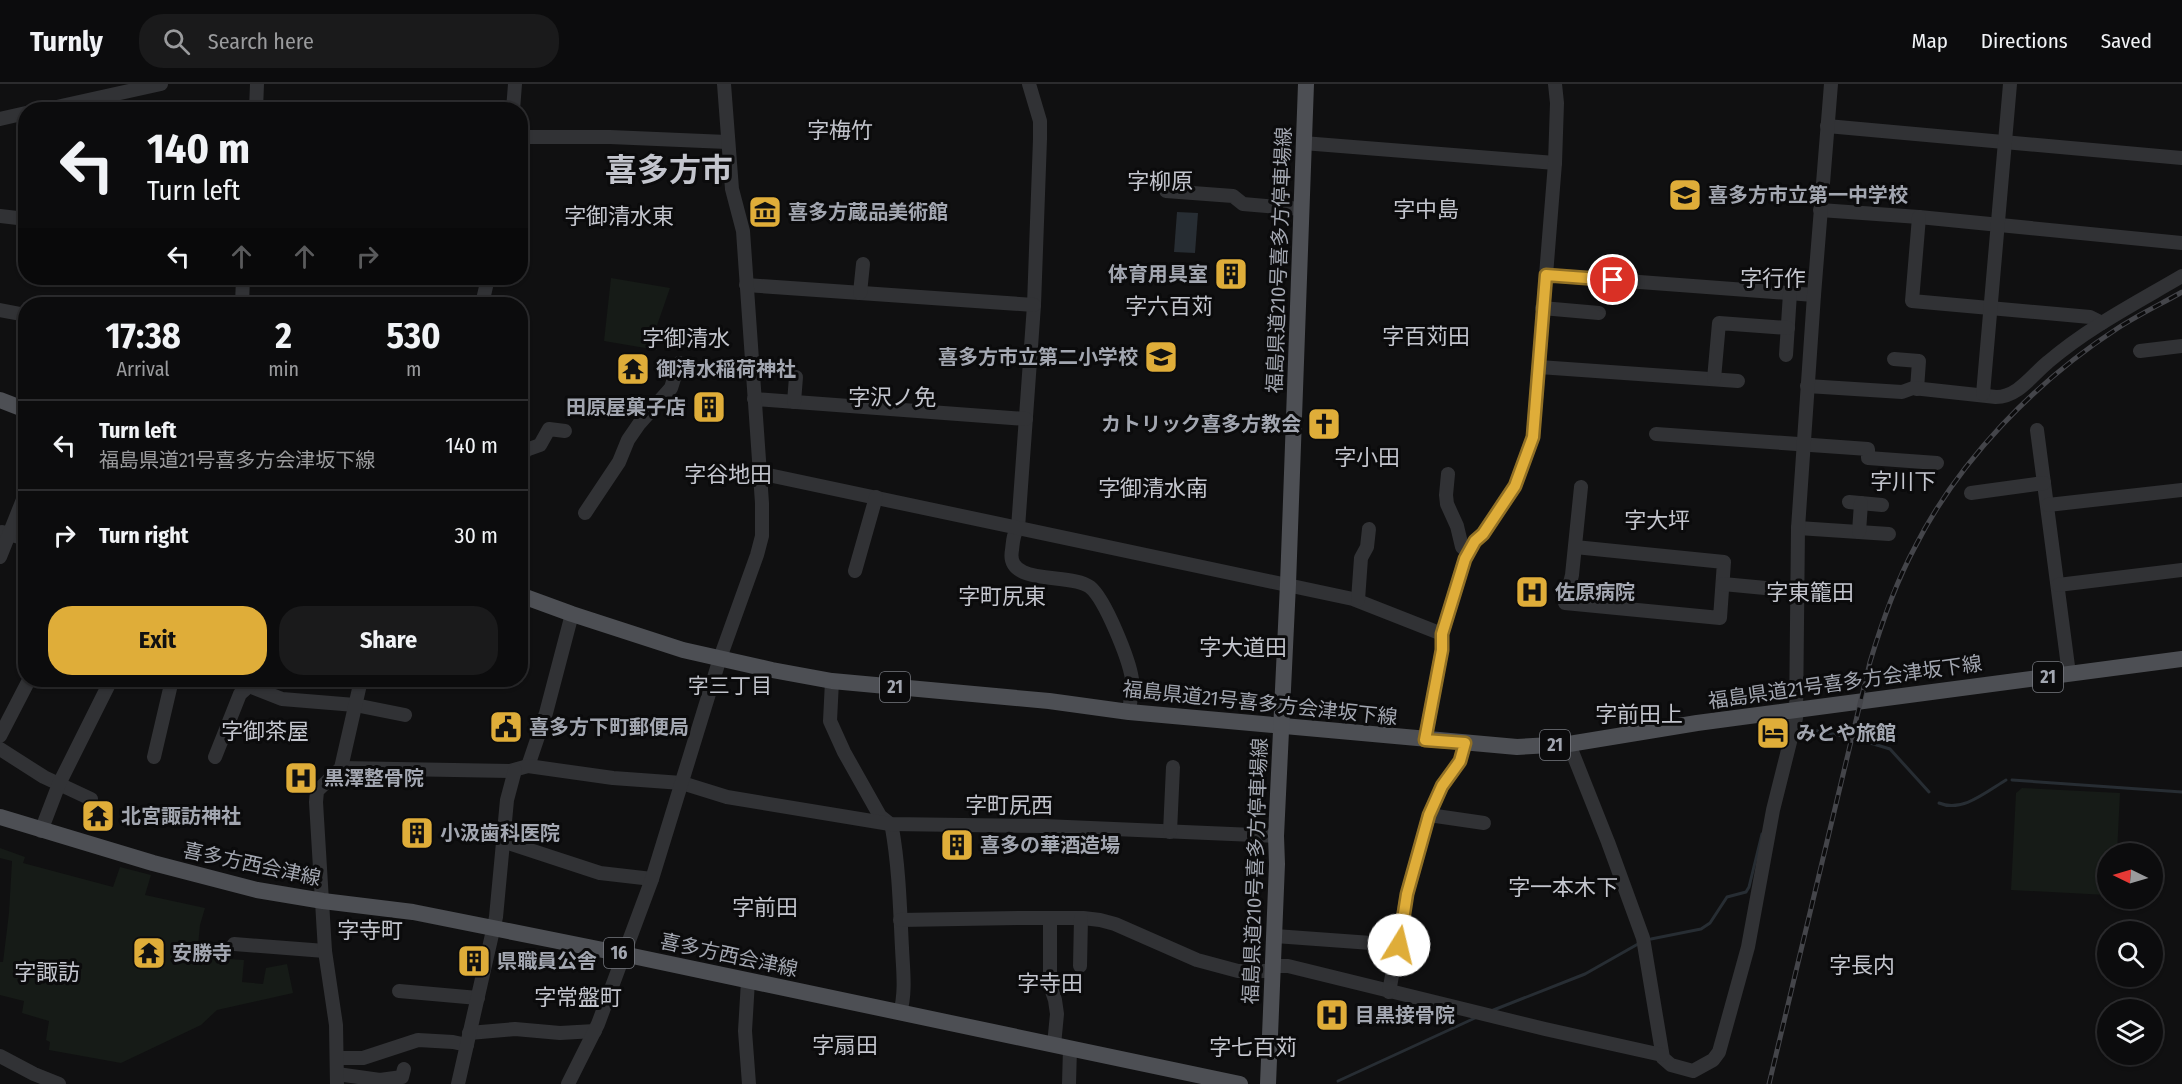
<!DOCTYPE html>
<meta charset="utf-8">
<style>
:root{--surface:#0c0c0d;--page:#1a1a1b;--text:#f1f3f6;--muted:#9a9b9d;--line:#2c2c2e;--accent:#dfad39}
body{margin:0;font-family:"Fira Sans Condensed","Noto Sans JP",sans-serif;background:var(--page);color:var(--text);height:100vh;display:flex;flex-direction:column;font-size:22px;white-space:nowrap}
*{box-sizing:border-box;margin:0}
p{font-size:20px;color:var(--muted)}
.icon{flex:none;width:33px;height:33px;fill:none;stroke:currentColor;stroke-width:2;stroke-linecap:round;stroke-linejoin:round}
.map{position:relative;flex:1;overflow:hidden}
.drawer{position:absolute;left:18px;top:213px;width:510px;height:390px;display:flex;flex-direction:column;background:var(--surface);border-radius:24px;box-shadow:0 2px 4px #0004,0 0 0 2px var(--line)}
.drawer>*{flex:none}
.hud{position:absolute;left:18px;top:18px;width:510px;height:183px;border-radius:24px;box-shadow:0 2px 4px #0004,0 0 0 2px var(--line);background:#0c0c0d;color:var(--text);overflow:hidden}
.needle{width:39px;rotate:275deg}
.controls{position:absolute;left:2097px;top:759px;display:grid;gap:12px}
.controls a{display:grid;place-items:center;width:66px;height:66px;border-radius:50%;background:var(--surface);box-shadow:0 2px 4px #0004,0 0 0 2px var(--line);font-size:30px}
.pin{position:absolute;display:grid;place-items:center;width:51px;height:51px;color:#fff;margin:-26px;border:3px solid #fff;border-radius:50%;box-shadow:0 2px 6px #0007}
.me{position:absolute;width:66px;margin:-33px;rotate:9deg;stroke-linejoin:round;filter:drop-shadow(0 0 4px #0008)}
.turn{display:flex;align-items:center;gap:21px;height:126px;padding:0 30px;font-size:27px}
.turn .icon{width:78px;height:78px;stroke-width:2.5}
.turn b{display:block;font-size:42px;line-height:51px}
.lanes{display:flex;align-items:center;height:57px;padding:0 30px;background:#0003;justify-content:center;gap:30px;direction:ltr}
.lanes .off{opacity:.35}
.eta{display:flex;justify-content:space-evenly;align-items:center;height:102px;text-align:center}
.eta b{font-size:36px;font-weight:700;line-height:42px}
.cta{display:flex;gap:12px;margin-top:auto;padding:12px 30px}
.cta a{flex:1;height:69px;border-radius:24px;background:var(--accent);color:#111;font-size:24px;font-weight:700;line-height:69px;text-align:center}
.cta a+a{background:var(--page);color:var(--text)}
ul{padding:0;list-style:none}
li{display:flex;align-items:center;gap:18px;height:90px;padding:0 30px;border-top:2px solid var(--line)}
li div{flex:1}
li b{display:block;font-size:22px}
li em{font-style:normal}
header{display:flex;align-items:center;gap:36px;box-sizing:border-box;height:84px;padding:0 30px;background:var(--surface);border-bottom:2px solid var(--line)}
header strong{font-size:28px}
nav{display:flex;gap:33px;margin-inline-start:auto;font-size:21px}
.search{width:420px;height:54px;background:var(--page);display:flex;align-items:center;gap:15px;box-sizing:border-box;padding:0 21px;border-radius:24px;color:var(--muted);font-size:22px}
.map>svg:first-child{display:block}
.green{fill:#161b17}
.water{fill:#272d33}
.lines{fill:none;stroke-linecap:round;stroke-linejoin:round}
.stream{stroke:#272d33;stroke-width:3}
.minor{stroke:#313235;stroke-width:14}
.major{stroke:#4d4f54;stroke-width:16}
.rail-casing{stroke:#44454a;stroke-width:5}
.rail{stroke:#0b0b0c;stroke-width:3;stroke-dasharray:9;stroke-linecap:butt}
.route-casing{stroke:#917025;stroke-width:15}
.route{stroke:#dfad39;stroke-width:10}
.labels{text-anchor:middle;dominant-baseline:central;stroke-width:6;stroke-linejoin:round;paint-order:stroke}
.shield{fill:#0b0b0c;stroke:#75787f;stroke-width:1.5}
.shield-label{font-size:18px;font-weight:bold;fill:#a2a6b0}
.poi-label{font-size:20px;font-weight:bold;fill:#a2a6b0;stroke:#0b0b0c;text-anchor:start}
.street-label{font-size:20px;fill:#a2a6b0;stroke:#0b0b0c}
.neighbourhood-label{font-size:21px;fill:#c3c5cd;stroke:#0b0b0c}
.quarter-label{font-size:22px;fill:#c3c5cd;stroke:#0b0b0c}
.town-label{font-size:32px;font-weight:bold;fill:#c3c5cd;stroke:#0b0b0c}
</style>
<header>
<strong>Turnly</strong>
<div class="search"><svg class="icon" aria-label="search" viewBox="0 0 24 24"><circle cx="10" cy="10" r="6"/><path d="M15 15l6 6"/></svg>Search here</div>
<nav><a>Map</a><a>Directions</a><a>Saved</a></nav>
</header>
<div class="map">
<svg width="2182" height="1000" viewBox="0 0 2182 1000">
<rect width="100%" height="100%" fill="#101011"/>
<!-- green -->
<g class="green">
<polygon points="611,194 670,204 654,250 657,266 604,257"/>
<polygon points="2022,704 2120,709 2117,769 2108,770 2107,811 2011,806 2016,709"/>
<polygon points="0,764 25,773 23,779 113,803 120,783 151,791 145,811 205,824 200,841 197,873 244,876 242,898 263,900 266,884 287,880 293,909 217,926 201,941 121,979 49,966 50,958 46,956 49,937 22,929 24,917 0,911 0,878 3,878 9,829 12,777 0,774"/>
</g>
<!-- water -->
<polygon class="water" points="1177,128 1198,129 1195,169 1174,168"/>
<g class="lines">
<!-- stream -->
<g class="stream">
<polyline points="1808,645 1857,655 1890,665 1929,708"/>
<polyline points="2012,696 2182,708"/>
<path d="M1939 719C1962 729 1986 708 2006 696"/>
<polyline points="1651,855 1701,845 1710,839 1727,813 1746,808 1749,803 1762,750"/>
<polyline points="1491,927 1585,890 1638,860"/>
<polyline points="1338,997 1475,934"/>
</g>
<!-- minor -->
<g class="minor">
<path d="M1029 0 1040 37V55L1034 221 1018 444C1013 450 1013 458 1012 466 1005 503 1071 488 1090 503 1105 515 1129 575 1132 595 1133 606 1130 617 1129 628"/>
<polyline points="43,26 161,0"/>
<polyline points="256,26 257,0"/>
<polyline points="513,26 515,0"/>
<polyline points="0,35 26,29"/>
<polyline points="1827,42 2182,74"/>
<polyline points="520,53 610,53 727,58"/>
<polyline points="1303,59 1555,79"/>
<polyline points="1166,107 1233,112 1243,120 1301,125"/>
<polyline points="1820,126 1919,133 2182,159"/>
<polyline points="0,132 26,135"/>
<polyline points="1919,133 1912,217 2090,233 2102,239"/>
<polyline points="1546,191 1814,211"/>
<polyline points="746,201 1034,221"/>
<polyline points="860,209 863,180"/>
<polyline points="242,220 243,194"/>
<polyline points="482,220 488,194"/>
<polyline points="1542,224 1599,229"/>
<polyline points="0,226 26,231"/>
<polyline points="2140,267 2182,262"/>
<polyline points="1786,271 1790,209"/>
<polyline points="1894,275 1919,277 1917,305"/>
<polyline points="1539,283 1738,297"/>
<polyline points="1714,295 1719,239 1788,244"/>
<path d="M1807 302 1902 308 1913 304 1996 313C2018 313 2032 291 2048 278 2089 243 2136 219 2182 192"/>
<polyline points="1983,310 2010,0"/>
<polyline points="754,315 1026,335"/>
<polyline points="794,318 796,293"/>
<polyline points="2037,346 2069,590"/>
<polyline points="1656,350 1868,365 1868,374 1937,379"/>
<polyline points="520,376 526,366 540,361 549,345 565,347"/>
<polyline points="759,389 1353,515 1442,550"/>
<polyline points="1448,390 1446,411 1447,420 1457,442 1462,463 1469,468"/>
<polyline points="1971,409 2044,399"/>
<polyline points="1849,418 1882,421"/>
<polyline points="2048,421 2182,406"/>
<polyline points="585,429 619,378 628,356 639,340 671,304 679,279"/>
<polyline points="1798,444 1889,450"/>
<polyline points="2,448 26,455"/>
<polyline points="1859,448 1861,419"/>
<polyline points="1575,463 1724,478 1720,534 1565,519 1572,491 1581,403"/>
<polyline points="0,473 26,408"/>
<polyline points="855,487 876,413"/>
<polyline points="1723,500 1797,507"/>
<polyline points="2058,501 2182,486"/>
<polyline points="1358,516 1361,474 1367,463 1369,445"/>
<path d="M832 597 830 637 844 668 880 732 890 740 892 744C899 783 900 825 902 864 903 886 906 908 900 929"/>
<polyline points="249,602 282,615 355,621 405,631"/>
<polyline points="0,652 29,596"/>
<polyline points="1425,656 1442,566 1442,550 1465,475 1475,457 1483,450 1515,402 1533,353 1555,79 1557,19 1555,0"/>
<polyline points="1569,660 1608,758 1643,854 1663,974 1671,981 1693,987 1713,976 1719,968 1748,863 1773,726 1796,634 1798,444 1814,211 1831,0"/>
<polyline points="0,665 44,693 91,715"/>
<polyline points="154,673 172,596"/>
<polyline points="215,673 240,610 249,602 252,596"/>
<polyline points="528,682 546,629 572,530"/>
<polyline points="341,684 510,687 528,682 613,694 682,699 727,713 890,740 1044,742 1276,752"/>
<polyline points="1429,731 1484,739"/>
<polyline points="41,747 59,700 111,596"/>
<polyline points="1170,748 1173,683"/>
<polyline points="502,757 600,789 652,795"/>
<polyline points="1050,835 1050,901 1055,916 1057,930 1054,961"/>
<polyline points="900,836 1018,834 1083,834 1100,836 1115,840 1197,876 1238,887 1273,887"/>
<polyline points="1275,852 1399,861"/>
<polyline points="234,860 325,867"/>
<polyline points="1080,882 1081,834"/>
<polyline points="1274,882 1288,882 1545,945 1662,971"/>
<polyline points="748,897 745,947 749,1000"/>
<polyline points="399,907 478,914"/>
<polyline points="1389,908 1407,810 1429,731 1442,702 1460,677 1465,659"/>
<polyline points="469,949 515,945 560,949 595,947"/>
<polyline points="0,972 34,990 59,1000"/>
<polyline points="338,974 363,974 418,956 453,958 467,961"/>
<polyline points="337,990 380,996 402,993 404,985"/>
<polyline points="337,1000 336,941 325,867 316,718 317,707 341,684 361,596"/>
<polyline points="458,1000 496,833 507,716 515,686"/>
<polyline points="568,1000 598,940 652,795 720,574 757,471 762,452 762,419 743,147 732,105 724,0"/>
<polyline points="1069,1000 1070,964"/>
</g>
<!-- major -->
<g class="major">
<polyline points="0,316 26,326"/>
<polyline points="520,511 572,530 683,566 772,586 832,597 1049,617 1129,628 1517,663 1569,660 1697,639 2182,575"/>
<polyline points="0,733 153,779 257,806 323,817 413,828 623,870 1240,1000"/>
<polyline points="1268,1000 1277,780 1276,752 1288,500 1306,0"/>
</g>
<!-- rail casing -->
<g class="rail-casing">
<path id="rail" d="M1769 1000 1870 578C1882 538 1895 500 1915 463 1959 376 2036 297 2118 244 2138 231 2161 220 2182 208"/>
</g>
<!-- rail -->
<use href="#rail" class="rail"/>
</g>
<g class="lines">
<!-- route casing -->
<g class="route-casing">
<polyline id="route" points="1399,861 1407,810 1429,731 1442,702 1460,677 1465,659 1425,656 1442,566 1442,550 1465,475 1475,457 1483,450 1515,402 1533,353 1546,191 1613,196"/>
</g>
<!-- route -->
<use href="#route" class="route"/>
</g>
<!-- icons -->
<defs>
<g id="school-square" transform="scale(1.725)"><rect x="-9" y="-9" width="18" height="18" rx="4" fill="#dfad39" stroke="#0b0b0c"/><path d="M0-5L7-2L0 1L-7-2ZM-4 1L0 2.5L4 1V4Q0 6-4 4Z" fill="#111"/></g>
<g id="museum-square" transform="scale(1.725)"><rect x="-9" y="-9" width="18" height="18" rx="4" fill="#dfad39" stroke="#0b0b0c"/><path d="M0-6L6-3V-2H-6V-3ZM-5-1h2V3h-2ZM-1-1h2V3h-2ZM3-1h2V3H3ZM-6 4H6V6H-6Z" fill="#111"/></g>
<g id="building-square" transform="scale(1.725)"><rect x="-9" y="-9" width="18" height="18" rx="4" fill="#dfad39" stroke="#0b0b0c"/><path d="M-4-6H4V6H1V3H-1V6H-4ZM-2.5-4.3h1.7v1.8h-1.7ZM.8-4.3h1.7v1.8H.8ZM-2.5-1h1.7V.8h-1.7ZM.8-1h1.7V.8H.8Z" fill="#111"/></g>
<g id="temple-square" transform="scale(1.725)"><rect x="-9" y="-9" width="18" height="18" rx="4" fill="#dfad39" stroke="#0b0b0c"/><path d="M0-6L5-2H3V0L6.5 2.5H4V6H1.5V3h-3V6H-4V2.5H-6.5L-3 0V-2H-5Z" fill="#111"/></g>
<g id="church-square" transform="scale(1.725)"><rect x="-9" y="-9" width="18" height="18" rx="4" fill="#dfad39" stroke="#0b0b0c"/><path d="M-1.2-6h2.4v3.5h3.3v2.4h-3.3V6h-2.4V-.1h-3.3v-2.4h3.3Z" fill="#111"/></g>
<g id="hospital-square" transform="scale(1.725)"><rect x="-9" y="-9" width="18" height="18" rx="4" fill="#dfad39" stroke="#0b0b0c"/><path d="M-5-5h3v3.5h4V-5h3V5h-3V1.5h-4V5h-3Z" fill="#111"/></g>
<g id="civic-square" transform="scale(1.725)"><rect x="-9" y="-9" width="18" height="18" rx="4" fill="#dfad39" stroke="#0b0b0c"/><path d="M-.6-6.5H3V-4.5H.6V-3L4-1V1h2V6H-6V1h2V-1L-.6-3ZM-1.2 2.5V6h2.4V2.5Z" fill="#111"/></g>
<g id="hotel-square" transform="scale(1.725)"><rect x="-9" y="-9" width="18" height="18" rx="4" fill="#dfad39" stroke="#0b0b0c"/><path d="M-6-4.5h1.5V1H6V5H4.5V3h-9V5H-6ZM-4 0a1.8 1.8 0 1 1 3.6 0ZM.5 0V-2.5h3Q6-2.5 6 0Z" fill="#111"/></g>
</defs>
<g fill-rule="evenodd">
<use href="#school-square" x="1685" y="111"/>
<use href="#museum-square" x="765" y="128"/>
<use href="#building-square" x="1231" y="190"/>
<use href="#school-square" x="1161" y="273"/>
<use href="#temple-square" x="633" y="285"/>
<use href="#building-square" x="709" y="323"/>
<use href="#church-square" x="1324" y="340"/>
<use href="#hospital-square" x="1532" y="508"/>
<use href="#civic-square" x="506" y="643"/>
<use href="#hotel-square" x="1773" y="649"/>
<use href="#hospital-square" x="301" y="694"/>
<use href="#temple-square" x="98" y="732"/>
<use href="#building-square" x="417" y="749"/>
<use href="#building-square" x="957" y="761"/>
<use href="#temple-square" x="149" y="869"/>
<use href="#building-square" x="474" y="877"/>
<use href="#hospital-square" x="1332" y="931"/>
</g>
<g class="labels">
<!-- shield labels -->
<g class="shield">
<rect x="2033" y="578" width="30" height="30" rx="4.5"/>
<rect x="880" y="588" width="30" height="30" rx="4.5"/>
<rect x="1540" y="646" width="30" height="30" rx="4.5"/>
<rect x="604" y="854" width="30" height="30" rx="4.5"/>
</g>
<g class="shield-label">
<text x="2048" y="593">21</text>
<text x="895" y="603">21</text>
<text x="1555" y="661">21</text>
<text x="619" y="869">16</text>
</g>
<!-- poi labels -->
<g class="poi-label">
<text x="1708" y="111">喜多方市立第一中学校</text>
<text x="788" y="128">喜多方蔵品美術館</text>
<text x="1208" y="190" text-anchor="end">体育用具室</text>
<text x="1138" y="273" text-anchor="end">喜多方市立第二小学校</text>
<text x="656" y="285">御清水稲荷神社</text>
<text x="686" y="323" text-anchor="end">田原屋菓子店</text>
<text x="1301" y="340" text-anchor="end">カトリック喜多方教会</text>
<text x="1555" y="508">佐原病院</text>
<text x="529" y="643">喜多方下町郵便局</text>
<text x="1796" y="649">みとや旅館</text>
<text x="324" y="694">黒澤整骨院</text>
<text x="121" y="732">北宮諏訪神社</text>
<text x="440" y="749">小汲歯科医院</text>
<text x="980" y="761">喜多の華酒造場</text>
<text x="172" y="869">安勝寺</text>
<text x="497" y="877">県職員公舎</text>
<text x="1355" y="931">目黒接骨院</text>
</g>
<!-- street labels -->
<g class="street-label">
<text transform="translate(1279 176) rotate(-88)">福島県道210号喜多方停車場線</text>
<text transform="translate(1845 598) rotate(-8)">福島県道21号喜多方会津坂下線</text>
<text transform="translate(1260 619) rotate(6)">福島県道21号喜多方会津坂下線</text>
<text transform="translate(252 780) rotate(12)">喜多方西会津線</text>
<text transform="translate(1255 787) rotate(-88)">福島県道210号喜多方停車場線</text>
<text transform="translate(729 871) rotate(12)">喜多方西会津線</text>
</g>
<!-- neighbourhood labels -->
<g class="neighbourhood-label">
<text x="730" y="602">字三丁目</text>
</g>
<!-- quarter labels -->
<g class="quarter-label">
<text x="840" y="46">字梅竹</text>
<text x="1160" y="97">字柳原</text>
<text x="1426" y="125">字中島</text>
<text x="619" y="132">字御清水東</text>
<text x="1773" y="194">字行作</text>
<text x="1169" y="222">字六百苅</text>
<text x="1426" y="252">字百苅田</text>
<text x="686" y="254">字御清水</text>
<text x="892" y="313">字沢ノ免</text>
<text x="1367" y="373">字小田</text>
<text x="728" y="390">字谷地田</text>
<text x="1903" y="397">字川下</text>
<text x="1153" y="404">字御清水南</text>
<text x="1657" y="436">字大坪</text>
<text x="1810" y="508">字東籠田</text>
<text x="1002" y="512">字町尻東</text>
<text x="1243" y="563">字大道田</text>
<text x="1639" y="630">字前田上</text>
<text x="265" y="647">字御茶屋</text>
<text x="1009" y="721">字町尻西</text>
<text x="1563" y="803">字一本木下</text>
<text x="765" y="823">字前田</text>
<text x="370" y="846">字寺町</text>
<text x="1862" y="881">字長内</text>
<text x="47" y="888">字諏訪</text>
<text x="1050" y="899">字寺田</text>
<text x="578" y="913">字常盤町</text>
<text x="845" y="961">字扇田</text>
<text x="1253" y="963">字七百苅</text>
</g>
<!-- town labels -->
<g class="town-label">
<text x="669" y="86">喜多方市</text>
</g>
</g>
</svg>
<div class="controls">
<a><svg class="needle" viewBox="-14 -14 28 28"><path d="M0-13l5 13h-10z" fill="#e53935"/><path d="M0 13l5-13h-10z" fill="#9a9b9d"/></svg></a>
<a><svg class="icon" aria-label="search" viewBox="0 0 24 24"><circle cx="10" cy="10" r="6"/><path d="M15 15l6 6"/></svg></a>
<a><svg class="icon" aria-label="layers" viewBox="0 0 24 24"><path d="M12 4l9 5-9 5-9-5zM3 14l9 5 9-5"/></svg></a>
</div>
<div class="pin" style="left:1613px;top:196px;background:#d93025"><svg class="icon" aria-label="arrive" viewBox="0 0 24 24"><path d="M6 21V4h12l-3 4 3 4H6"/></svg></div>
<svg class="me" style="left:1399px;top:861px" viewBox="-20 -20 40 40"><circle r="19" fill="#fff"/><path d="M0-13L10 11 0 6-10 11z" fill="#dfad39"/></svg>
<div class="hud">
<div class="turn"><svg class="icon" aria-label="left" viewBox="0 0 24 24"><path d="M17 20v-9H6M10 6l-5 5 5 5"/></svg><div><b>140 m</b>Turn left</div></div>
<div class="lanes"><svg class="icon" aria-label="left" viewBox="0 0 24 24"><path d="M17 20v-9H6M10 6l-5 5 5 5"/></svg><svg class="icon off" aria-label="ahead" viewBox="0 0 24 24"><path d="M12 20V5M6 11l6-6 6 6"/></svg><svg class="icon off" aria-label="ahead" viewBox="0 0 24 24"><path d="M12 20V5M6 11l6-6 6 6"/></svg><svg class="icon off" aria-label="right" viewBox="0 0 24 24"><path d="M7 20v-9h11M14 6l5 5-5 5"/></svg></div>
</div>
<section class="drawer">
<div class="eta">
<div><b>17:38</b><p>Arrival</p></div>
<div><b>2</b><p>min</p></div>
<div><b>530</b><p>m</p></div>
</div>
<ul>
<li><svg class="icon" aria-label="left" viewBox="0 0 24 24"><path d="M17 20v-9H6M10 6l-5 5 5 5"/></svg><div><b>Turn left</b><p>福島県道21号喜多方会津坂下線</p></div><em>140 m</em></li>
<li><svg class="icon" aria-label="right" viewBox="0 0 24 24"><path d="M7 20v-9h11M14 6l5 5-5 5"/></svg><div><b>Turn right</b></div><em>30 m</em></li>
</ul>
<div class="cta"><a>Exit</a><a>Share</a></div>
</section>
</div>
